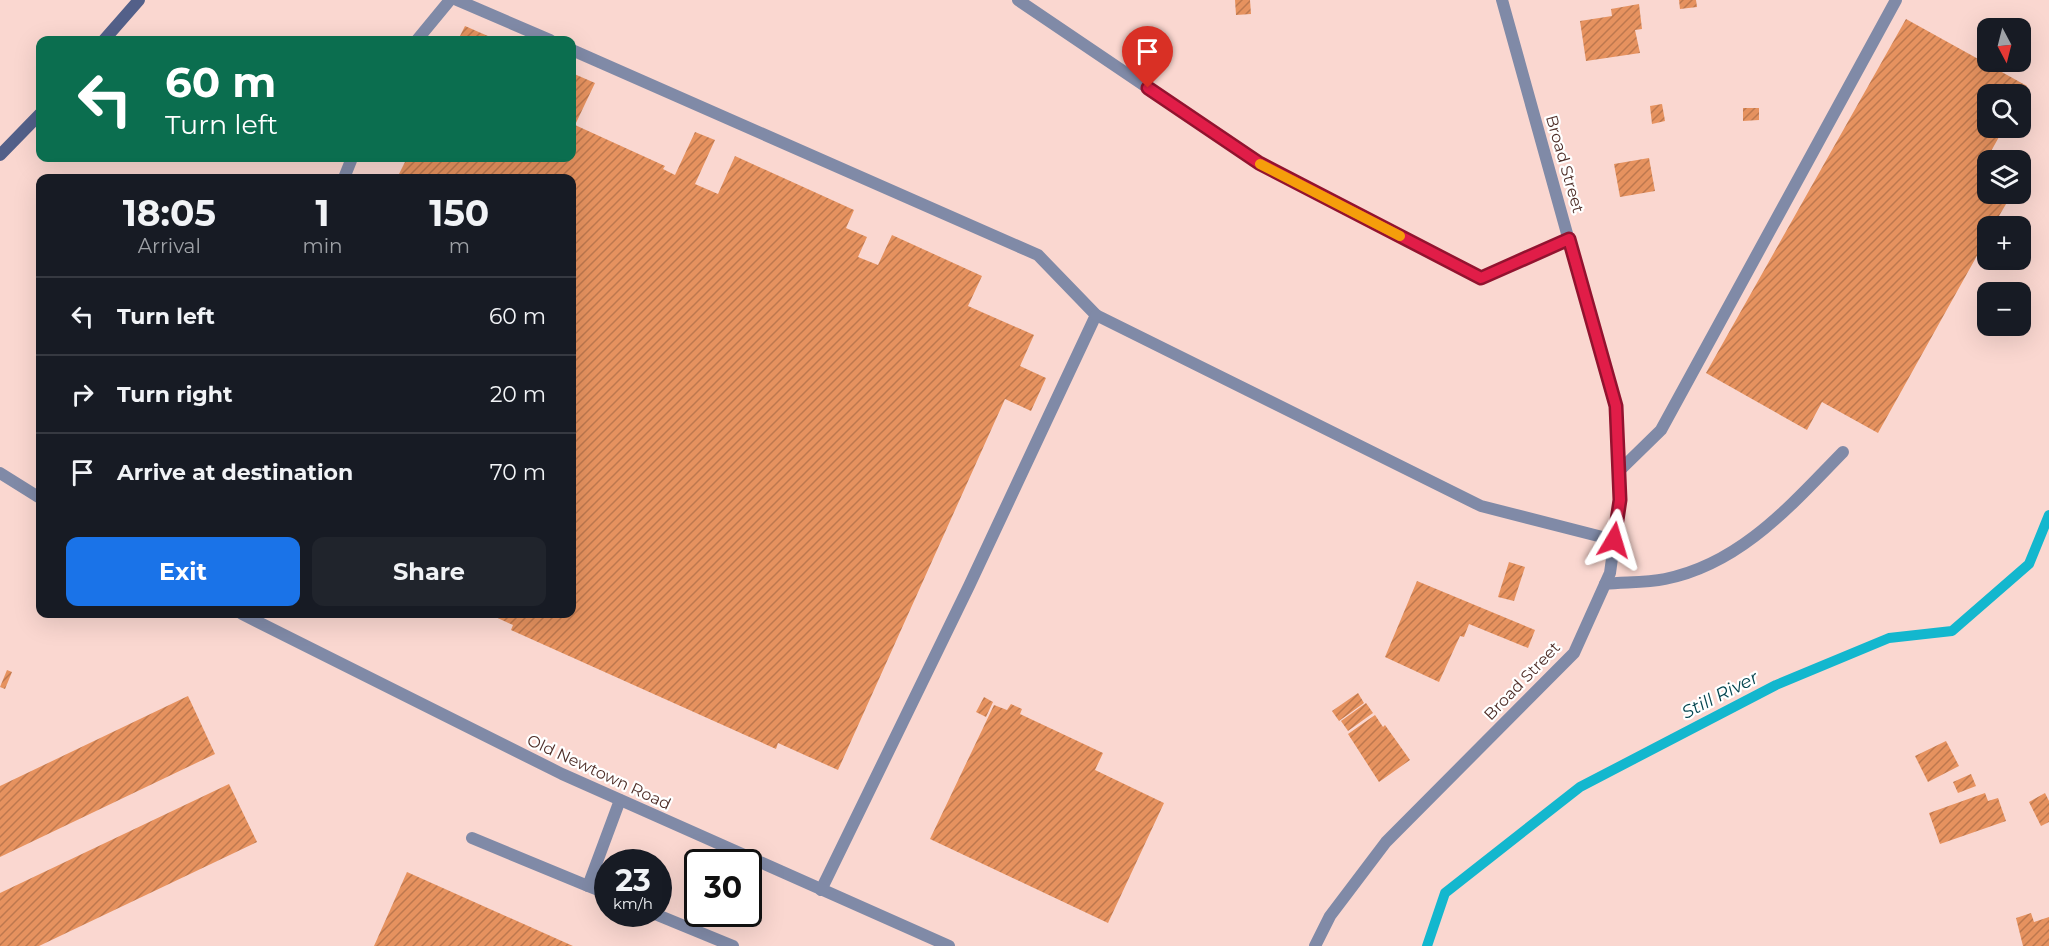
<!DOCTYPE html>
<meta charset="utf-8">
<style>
:root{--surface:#171b24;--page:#20242c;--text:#f1f3f6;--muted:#9ea1a6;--line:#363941;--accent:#1a73e8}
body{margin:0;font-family:Montserrat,sans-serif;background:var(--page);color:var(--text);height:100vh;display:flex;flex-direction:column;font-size:22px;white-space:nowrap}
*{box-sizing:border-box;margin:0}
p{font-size:20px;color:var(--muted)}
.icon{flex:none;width:33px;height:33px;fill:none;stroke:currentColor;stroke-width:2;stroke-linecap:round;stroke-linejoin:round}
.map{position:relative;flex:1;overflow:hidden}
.sheet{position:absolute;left:36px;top:174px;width:540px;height:444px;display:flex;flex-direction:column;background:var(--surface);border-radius:12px;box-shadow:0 6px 24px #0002}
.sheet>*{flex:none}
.banner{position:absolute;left:36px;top:36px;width:540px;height:126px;border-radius:12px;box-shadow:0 6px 24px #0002;background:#0b6e4f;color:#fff;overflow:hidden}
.needle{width:39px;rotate:173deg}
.buttons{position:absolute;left:1977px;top:18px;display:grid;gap:12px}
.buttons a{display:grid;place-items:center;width:54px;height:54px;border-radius:12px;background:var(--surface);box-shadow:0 6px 24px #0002;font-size:30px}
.speed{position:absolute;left:594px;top:849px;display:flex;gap:12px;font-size:30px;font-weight:700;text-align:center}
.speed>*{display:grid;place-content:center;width:78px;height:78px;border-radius:50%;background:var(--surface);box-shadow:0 6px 24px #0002;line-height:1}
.speed small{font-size:15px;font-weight:400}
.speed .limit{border:3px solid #111;border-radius:9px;background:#fff;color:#111}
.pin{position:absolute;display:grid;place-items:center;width:51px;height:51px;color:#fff;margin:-62px -26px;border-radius:50% 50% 50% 0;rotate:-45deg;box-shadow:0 0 6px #0007}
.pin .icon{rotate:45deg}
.me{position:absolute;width:66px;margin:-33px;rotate:7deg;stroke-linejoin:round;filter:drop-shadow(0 0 4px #0008)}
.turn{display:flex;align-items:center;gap:21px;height:126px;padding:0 30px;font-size:27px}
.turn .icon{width:78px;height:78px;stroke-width:2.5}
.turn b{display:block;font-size:42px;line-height:51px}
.eta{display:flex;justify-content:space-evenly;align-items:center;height:102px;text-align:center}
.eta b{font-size:36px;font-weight:700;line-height:42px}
.cta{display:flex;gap:12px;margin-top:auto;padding:12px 30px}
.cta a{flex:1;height:69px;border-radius:12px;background:var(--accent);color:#fff;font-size:24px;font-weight:700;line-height:69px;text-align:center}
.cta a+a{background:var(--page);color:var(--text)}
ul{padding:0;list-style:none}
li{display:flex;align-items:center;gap:18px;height:78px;padding:0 30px;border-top:2px solid var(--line)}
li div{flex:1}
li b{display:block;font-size:22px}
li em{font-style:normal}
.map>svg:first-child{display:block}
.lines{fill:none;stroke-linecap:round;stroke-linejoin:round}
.stream{stroke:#13b7ce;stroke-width:10}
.building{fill:url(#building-hatch)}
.service{stroke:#808aa7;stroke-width:12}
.minor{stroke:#808aa7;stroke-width:12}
.secondary{stroke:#536089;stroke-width:12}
.route-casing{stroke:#92132f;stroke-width:15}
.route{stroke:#e11d48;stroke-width:10}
.slow{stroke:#f59e0b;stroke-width:10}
.labels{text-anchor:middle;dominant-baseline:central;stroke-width:4.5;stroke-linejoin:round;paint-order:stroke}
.street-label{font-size:16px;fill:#4e2d27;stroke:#fff}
.water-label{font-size:18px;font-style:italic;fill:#04454f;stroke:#fff}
</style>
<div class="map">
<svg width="2049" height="946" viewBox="0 0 2049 946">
<defs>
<pattern id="building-hatch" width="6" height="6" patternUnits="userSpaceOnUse" patternTransform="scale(1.5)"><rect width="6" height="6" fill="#e6925f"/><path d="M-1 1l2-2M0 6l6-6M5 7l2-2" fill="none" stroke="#bd784e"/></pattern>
</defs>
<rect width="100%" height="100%" fill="#fad7d0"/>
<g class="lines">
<!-- stream -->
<polyline class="stream" points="1427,946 1445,893 1580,787 1776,685 1889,638 1952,631 2029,564 2049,515"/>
</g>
<!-- building -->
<g class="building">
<polygon points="1235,0 1250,0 1251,14 1236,15"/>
<polygon points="1679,0 1696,0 1697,7 1680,9"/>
<polygon points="1639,4 1642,29 1635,30 1640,53 1586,61 1580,21 1612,16 1611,9"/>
<polygon points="1906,19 2027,86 2020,98 2020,94 1988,94 1988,128 2004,128 1990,153 2003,160 1988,160 1988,194 2012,194 1993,226 1988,226 1988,236 1878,433 1822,402 1807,430 1706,373"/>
<polygon points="465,26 497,40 458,40"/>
<polygon points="572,73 595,83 575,125 665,166 663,169 675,175 695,132 715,140 695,184 718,194 735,156 854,210 846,228 867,237 858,257 878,265 892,235 982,276 968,306 1034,335 1020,366 1046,378 1031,411 1005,399 838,770 778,743 776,749 511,630 513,625 489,614 572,614 572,178 397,178 407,158 572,158"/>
<polygon points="1662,104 1665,121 1652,124 1650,106"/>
<polygon points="1743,108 1759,108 1759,120 1743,121"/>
<polygon points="1649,158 1655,191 1620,197 1614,164"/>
<polygon points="1509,562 1525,567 1514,601 1498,597"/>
<polygon points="1417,581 1535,630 1528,648 1469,624 1464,637 1460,636 1439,682 1385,657"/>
<polygon points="7,670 12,672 5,689 0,687"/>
<polygon points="1358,693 1364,703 1339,721 1332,711"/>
<polygon points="188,696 215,754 0,857 0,786"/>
<polygon points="984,697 993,702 986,717 976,712"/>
<polygon points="1366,703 1373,713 1348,731 1341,721"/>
<polygon points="1011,704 1022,709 1020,714 1103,753 1095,770 1164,803 1108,923 930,839 994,705 1007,710"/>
<polygon points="1375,715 1383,727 1385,725 1410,760 1379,782 1348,734"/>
<polygon points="1946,741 1959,766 1928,782 1915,756"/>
<polygon points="1971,774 1976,786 1958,793 1953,782"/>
<polygon points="229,784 257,842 39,946 0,946 0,893"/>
<polygon points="1985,793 1988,801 1998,798 2006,821 1940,844 1929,813"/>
<polygon points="2045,793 2049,801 2049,822 2041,826 2029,802"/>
<polygon points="407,872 573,946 374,946"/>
<polygon points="2031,913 2034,922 2049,917 2049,946 2023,946 2016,918"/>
</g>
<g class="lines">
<!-- service -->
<g class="service">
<polyline points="457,0 550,40"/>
<polyline points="1018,0 1259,163 1481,277 1569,239"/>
<polyline points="417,40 450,0"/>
<polyline points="572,50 1038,255 1096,315 969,586 821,890"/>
<polyline points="344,178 352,158"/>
<polyline points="1096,315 1481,506 1614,540"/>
<polyline points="1618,472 1661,430 1896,0"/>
<path d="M1605 584C1624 582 1646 583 1665 579 1741 564 1792 504 1843 452"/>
<polyline points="472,838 588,886"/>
<polyline points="608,894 588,886 620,800"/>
<polyline points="655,914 733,946"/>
</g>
<!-- minor -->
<g class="minor">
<polyline points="0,473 40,498"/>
<polyline points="242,614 562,774 949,946"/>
<polyline points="1315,946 1330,916 1386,842 1574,653 1610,573 1620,500 1615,406 1502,0"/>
</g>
<!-- secondary -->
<g class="secondary">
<polyline points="104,40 139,0"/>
<polyline points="0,155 40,114"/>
</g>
</g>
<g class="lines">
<!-- route casing -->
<g class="route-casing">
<polyline id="route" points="1148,88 1259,163 1481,278 1569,239 1616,406 1620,500 1614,540"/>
</g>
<!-- route -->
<use href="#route" class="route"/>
<!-- slow -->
<polyline class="slow" points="1260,164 1400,236"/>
</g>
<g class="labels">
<!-- street labels -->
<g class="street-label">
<text transform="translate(1565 164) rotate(74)">Broad Street</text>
<text transform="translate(1522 681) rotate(-46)">Broad Street</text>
<text transform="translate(599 772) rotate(25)">Old Newtown Road</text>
</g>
<!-- water labels -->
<g class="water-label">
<text transform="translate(1720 695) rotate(-27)">Still River</text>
</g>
</g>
</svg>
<div class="buttons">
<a><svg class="needle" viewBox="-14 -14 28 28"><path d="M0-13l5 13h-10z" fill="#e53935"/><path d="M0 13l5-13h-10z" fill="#9ea1a6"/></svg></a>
<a><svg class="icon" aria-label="search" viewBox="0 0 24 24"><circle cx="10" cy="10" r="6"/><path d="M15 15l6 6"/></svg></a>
<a><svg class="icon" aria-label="layers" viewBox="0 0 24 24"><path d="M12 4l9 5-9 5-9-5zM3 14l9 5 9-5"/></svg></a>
<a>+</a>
<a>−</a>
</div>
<div class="speed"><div>23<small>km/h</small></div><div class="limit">30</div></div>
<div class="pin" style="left:1148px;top:88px;background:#d93025"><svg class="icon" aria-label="arrive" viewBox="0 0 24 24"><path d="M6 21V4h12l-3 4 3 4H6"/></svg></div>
<svg class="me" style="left:1614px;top:540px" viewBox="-20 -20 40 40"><path d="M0-17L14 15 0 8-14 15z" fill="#e11d48" stroke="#fff" stroke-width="4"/></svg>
<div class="banner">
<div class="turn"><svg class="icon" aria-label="left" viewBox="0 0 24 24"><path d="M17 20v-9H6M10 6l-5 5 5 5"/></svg><div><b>60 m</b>Turn left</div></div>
</div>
<section class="sheet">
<div class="eta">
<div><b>18:05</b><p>Arrival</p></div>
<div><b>1</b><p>min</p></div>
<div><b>150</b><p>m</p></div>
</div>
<ul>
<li><svg class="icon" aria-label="left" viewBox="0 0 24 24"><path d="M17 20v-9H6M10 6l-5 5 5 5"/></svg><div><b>Turn left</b></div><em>60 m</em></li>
<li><svg class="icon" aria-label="right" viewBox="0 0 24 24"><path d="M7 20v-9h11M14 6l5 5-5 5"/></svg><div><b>Turn right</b></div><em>20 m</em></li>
<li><svg class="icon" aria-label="arrive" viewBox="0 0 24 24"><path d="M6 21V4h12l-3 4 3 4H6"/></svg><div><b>Arrive at destination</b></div><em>70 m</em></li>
</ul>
<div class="cta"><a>Exit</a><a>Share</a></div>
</section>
</div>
